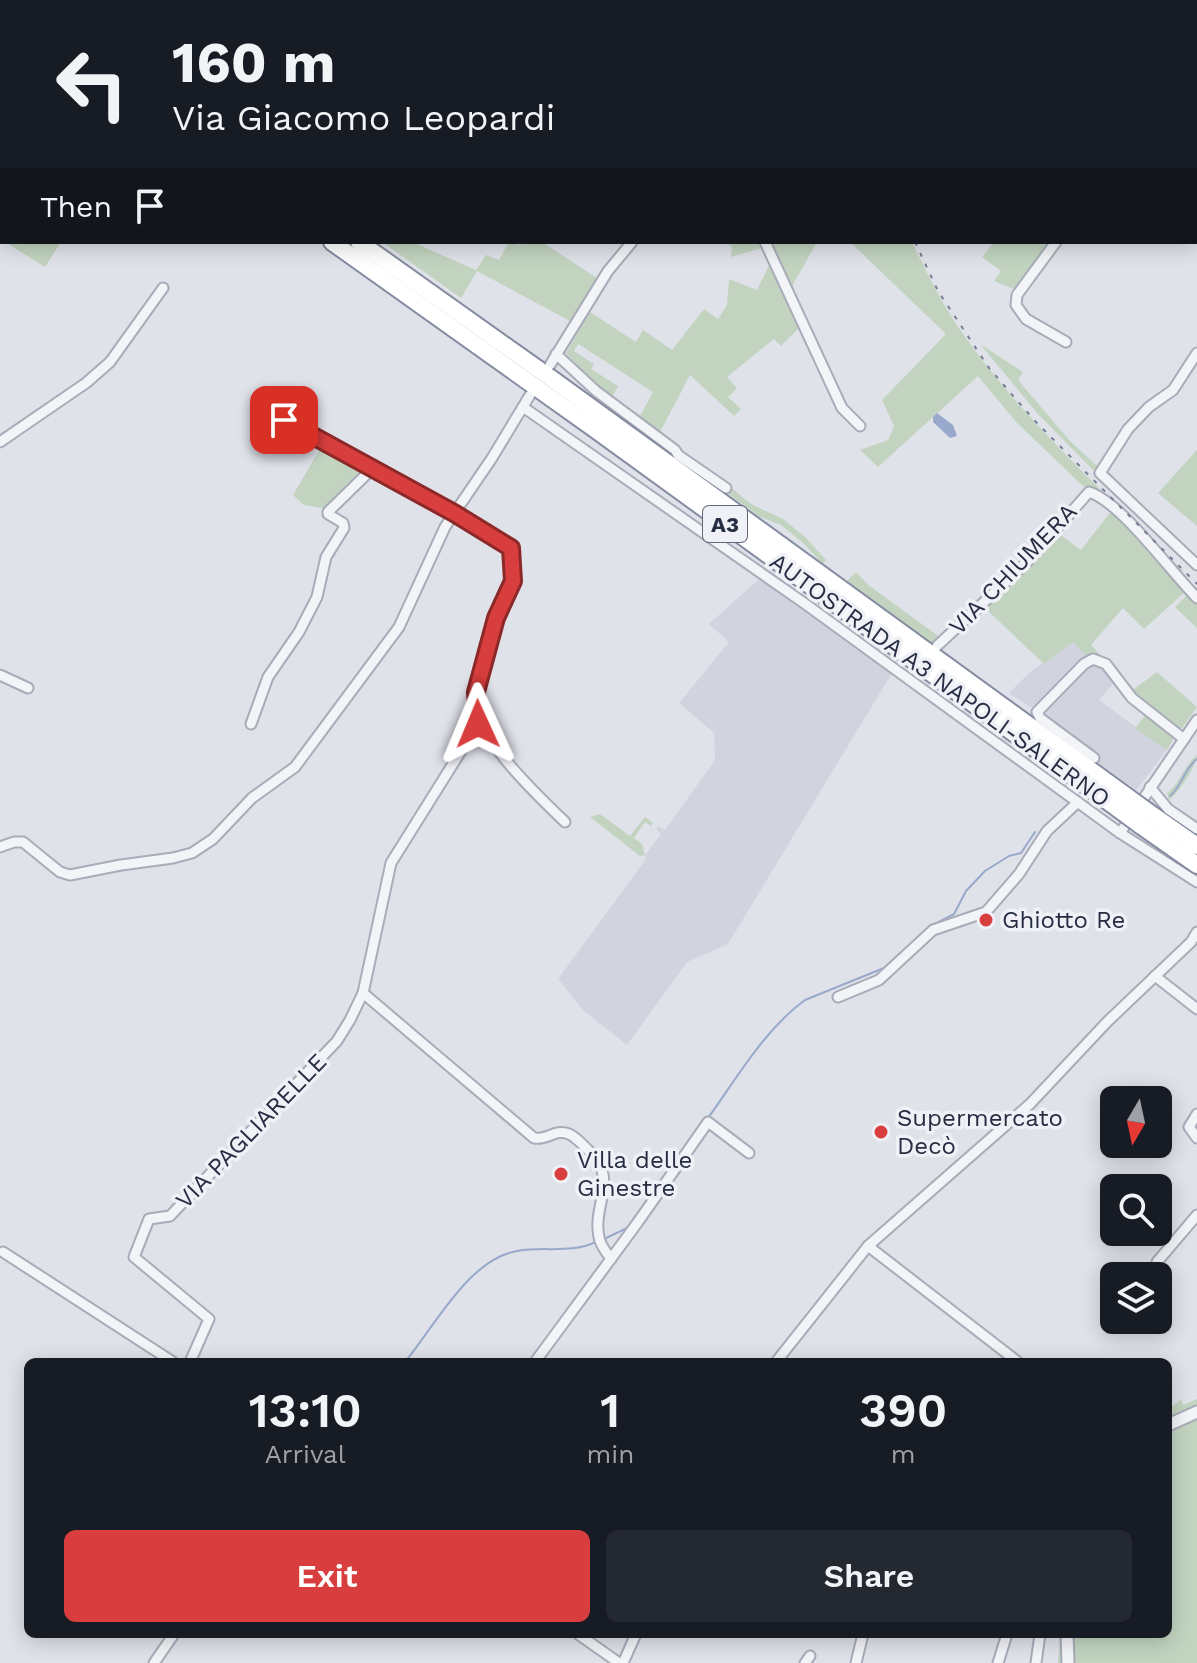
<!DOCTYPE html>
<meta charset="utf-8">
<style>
:root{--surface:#171b24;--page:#242831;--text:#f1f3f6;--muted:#9ea1a6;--accent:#d73e3d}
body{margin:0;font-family:"Work Sans",sans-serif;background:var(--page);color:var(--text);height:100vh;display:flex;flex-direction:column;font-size:30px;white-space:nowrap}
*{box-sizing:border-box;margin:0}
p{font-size:26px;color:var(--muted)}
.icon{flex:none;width:44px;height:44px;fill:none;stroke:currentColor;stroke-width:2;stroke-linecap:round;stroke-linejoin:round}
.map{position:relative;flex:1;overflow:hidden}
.side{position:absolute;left:24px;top:1358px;width:1148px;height:280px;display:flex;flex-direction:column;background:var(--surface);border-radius:12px;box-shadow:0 4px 20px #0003}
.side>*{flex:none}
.banner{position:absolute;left:0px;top:0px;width:1198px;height:244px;box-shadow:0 4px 20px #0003;background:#171b24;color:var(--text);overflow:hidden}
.needle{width:52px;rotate:189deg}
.fabs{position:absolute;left:1100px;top:1086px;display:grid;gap:16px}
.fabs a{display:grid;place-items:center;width:72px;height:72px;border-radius:12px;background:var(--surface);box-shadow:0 4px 20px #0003;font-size:40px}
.pin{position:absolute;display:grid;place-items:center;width:68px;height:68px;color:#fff;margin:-34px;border-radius:16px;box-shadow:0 4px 12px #0006}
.me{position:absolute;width:88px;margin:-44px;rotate:359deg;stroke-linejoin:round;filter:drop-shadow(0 0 6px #0008)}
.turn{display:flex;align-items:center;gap:28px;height:168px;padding:0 40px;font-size:36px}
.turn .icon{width:104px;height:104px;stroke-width:2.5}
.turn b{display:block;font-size:56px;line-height:68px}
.then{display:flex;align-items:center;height:76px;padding:0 40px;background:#0003;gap:16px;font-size:30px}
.eta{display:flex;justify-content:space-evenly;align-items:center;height:136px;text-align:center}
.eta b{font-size:48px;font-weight:600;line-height:56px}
.primary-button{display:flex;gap:16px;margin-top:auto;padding:16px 40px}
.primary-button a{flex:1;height:92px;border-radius:12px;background:var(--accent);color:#fff;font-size:32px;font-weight:600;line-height:92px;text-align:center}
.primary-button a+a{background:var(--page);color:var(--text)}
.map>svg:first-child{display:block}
.built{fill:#d1d4df}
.green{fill:#c2d4c0}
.water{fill:#98a9cc}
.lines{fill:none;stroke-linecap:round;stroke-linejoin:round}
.stream{stroke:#98a9cc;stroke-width:2}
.minor-casing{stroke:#a8acb8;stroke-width:13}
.tertiary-casing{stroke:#a8acb8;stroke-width:15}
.primary-casing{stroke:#9ea4b6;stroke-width:18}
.motorway-casing{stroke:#868ca1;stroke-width:20}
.minor{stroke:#f3f4f8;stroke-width:9}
.tertiary{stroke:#f3f4f8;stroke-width:11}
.primary{stroke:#fff;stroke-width:14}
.motorway{stroke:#fff;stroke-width:16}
.rail{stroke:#787e94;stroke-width:2;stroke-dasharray:4 8;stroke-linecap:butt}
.motorway-bridge-casing{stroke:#868ca1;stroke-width:20;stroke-linecap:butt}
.motorway-bridge{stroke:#fff;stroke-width:16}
.route-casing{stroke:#8c2828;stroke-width:20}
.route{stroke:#d73e3d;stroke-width:14}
.poi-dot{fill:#d73e3d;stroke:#eff1f7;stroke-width:3}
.labels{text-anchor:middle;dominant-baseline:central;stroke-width:7;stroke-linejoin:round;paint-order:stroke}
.shield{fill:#eff1f7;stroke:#636878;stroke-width:2}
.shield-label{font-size:22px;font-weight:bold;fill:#272d42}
.street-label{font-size:24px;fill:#272d42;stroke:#eff1f7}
.poi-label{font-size:24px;fill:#272d42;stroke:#eff1f7;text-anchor:start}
</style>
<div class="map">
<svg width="1197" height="1663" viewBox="0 0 1197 1663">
<rect width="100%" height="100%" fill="#e0e2ea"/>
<!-- built -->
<g class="built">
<polygon points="759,579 892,673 728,944 687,962 627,1045 584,1011 558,979 646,859 645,855 661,834 656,829 658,826 665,830 715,760 714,733 679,703 729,642 709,624"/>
<polygon points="1073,641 1087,657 1037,706 1030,707 1009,693 1029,673"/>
<polygon points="1094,663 1106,667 1116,680 1099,700 1167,750 1136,790 1096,762 1098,758 1048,721 1043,714 1043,710 1087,664"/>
</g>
<!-- green -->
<g class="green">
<polygon points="5,242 61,242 45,267"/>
<polygon points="382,242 412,242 476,270 486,255 499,260 509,242 520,245 522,242 542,242 600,280 595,282 570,321 477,271 461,298"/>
<polygon points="727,242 763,242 765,247 731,257 732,247"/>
<polygon points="769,242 817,242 791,288"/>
<path d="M850 242H912C928 275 944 308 966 338 1027 424 1109 496 1183 571L1181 573 1197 589V596L1092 488 1083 486 1016 422 978 376 878 467 860 450 888 440 894 426 882 400 946 334Z"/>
<polygon points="994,242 1053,242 1016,290 994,281 1001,271 982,257"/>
<polygon points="771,261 801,326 781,346 774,339 727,377 737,388 728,397 741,409 734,416 690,375 660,432 640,416 653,392 578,344 574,351 594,364 591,369 618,386 612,397 589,378 566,353 590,312 636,342 643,330 672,350 704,309 718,319 727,305 729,279 757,290"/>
<polygon points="980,344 1023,372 1018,380 1070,441 1099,468 1095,472 1038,414"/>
<polygon points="325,446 365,470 328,509 304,505 293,495 321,447"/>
<polygon points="1197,450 1197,526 1158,493"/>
<polygon points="729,486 751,504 783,519 805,537 826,560 823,564 802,542 781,525 760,517 726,492"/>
<polygon points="1112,510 1132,528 1187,590 1144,629 1123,608 1091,645 1104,659 1087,657 1073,642 1044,664 984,607 1058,533 1081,550"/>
<polygon points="856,572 867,584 941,638 934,646 847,581"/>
<polygon points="1189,593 1197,602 1197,628 1175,607"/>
<polygon points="1157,672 1197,707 1182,728 1177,730 1130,692"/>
<polygon points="1146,714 1173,736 1172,742 1167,750 1135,729"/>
<path d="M1197 755C1197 765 1178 794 1169 800L1167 793C1180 784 1183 766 1197 755Z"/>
<polygon points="600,814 630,836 645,817 653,823 651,826 645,822 634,838 642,844 645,855 640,856 590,817"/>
<polygon points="1197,1399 1197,1663 1058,1663 1060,1634 1168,1634 1168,1409 1181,1400 1183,1405"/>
</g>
<!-- water -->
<polygon class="water" points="937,413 953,425 957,436 950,438 933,422 933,417"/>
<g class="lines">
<!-- stream -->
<g class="stream">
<path d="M1170 796C1182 786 1184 769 1197 759"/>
<polyline points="933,925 954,914 966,891 985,871 1009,856 1021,853 1035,832"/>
<path d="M708 1118C737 1078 765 1029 805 1000L884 968 928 929"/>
<polyline points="602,1240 627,1228 668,1171"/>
<path d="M405 1362C435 1326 469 1259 517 1251 545 1246 570 1254 596 1242"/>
</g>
<!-- minor casing -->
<g class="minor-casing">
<g id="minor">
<polyline points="25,0 29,2"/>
<polyline points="224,0 228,2"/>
<polyline points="132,2 133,0"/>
<polyline points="322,2 323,0"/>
<polyline points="811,2 814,0"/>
<polyline points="1023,2 1024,0"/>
<polyline points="765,242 842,408 860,426"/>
<polyline points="1056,242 1017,295 1016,305 1026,319 1066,342"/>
<polyline points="1197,353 1173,390 1149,407 1128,429 1100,473 1197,565"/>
<polyline points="556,354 596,391 675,450 678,455 726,488"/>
<polyline points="550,365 608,271 632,242"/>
<polyline points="523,407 804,603 1120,833 1197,882"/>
<path d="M284 420 454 513 511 548C518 570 509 587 500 606 491 626 475 680 475 701 477 739 538 796 565 822"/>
<polyline points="0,442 86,383 110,362 163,288"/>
<path d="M937 646 1028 561 1089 492C1121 502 1171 572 1197 598"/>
<polyline points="0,675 28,688"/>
<polyline points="251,724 268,677 299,632 317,597 326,557 344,528 343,523 328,514 328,512 373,468"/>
<polyline points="1094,758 1040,718 1037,712 1084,664 1093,659 1106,664 1132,698 1184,739"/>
<polyline points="1150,787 1168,809 1197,829"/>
<polyline points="1120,833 1197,720"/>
<polyline points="0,847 14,842 23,842 60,872 70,875 121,865 173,858 192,853 213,839 252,798 295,767 399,627 445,527 492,458 530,395"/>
<polyline points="1155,976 1197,1009"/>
<path d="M363 993 534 1138C547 1141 555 1128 569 1134 576 1137 582 1144 588 1150 620 1178 592 1205 599 1237 600 1245 606 1252 611 1259"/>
<polyline points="838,997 879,980 933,930 986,912 1019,874 1047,831 1078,802"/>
<polyline points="1197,1114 1189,1127 1197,1138"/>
<polyline points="868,1246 1018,1362"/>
<polyline points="3,1252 173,1362"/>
<polyline points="1157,1262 1197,1215"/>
<polyline points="190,1362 209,1319 134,1257 149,1219 170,1216 337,1041 350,1020 363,993 391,863 481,719"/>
<polyline points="535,1362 638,1222 708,1122 749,1153"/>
<polyline points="776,1362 868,1246 1030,1104 1107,1022 1191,942 1197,932"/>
<polyline points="578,1634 619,1663"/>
<polyline points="154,1663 174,1634"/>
<polyline points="623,1663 636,1634"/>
<polyline points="805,1663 810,1656"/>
<polyline points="856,1663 863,1634"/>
<polyline points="998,1663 1007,1634"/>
<polyline points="1036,1663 1040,1634"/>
</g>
</g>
<!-- tertiary casing -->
<g class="tertiary-casing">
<g id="tertiary">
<polyline points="156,0 156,2"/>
<polyline points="0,230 2,226"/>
<polyline points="1168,1425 1197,1412"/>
<polyline points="1067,1634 1068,1663"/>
</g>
</g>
<!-- primary casing -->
<g class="primary-casing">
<g id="primary">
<polyline points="1080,0 1083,2"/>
<polyline points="1196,89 1197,89"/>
</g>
</g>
<!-- motorway casing -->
<g class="motorway-casing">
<g id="motorway">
<polyline points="0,2 2,3"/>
<polyline points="0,20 2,21"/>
<polyline points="332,242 596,430 1117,808"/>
<polyline points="359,242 552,379 1125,795"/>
<polyline points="1147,811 1197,846"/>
<polyline points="1140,825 1197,865"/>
</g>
</g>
<!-- minor -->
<use href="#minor" class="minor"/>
<!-- tertiary -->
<use href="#tertiary" class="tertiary"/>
<!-- primary -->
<use href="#primary" class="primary"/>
<!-- motorway -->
<use href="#motorway" class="motorway"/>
<!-- rail -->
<g class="rail">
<polyline points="803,0 804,2"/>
<polyline points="915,242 938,291 989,368 1035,421 1197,584"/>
</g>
<!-- motorway-bridge casing -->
<g class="motorway-bridge-casing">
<g id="motorway-bridge">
<polyline points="1125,795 1147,811"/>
<polyline points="1117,808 1140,825"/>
</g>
</g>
<!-- motorway-bridge -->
<use href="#motorway-bridge" class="motorway-bridge"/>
</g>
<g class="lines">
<!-- route casing -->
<g class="route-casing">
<polyline id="route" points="284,420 454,513 511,548 513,581 496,618 476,692 477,708 481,719 478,724"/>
</g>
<!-- route -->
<use href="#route" class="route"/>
</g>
<!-- markers -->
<g class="poi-dot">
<circle cx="986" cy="920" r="8"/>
<circle cx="881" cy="1132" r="8"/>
<circle cx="561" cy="1174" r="8"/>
</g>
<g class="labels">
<!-- shield labels -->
<rect class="shield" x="703" y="506" width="44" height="36" rx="6"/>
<g class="shield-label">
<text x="725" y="524">A3</text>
</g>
<!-- street labels -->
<g class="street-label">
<text transform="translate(1013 569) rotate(-46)">VIA CHIUMERA</text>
<text transform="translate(940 680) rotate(36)">AUTOSTRADA A3 NAPOLI-SALERNO</text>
<text transform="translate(251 1131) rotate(-46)">VIA PAGLIARELLE</text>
</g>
<!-- poi labels -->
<g class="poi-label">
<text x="1002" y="920">Ghiotto Re</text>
<text x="897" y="1118">Supermercato<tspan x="897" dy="28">Decò</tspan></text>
<text x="577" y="1160">Villa delle<tspan x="577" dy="28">Ginestre</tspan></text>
</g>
</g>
</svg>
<div class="fabs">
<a><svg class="needle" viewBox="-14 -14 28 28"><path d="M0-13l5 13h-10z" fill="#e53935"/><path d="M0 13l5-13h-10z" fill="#9ea1a6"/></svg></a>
<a><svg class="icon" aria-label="search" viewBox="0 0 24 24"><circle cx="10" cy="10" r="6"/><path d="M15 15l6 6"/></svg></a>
<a><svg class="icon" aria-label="layers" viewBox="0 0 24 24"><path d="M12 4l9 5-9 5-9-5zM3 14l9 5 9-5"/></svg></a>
</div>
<div class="pin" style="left:284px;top:420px;background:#d93025"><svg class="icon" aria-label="arrive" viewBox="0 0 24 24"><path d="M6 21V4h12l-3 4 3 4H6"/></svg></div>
<svg class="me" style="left:478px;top:724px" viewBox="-20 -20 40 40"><path d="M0-17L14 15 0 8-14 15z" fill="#d73e3d" stroke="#fff" stroke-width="4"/></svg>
<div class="banner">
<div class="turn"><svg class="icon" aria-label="left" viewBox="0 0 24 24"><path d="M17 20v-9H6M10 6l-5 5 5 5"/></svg><div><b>160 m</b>Via Giacomo Leopardi</div></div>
<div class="then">Then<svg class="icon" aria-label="arrive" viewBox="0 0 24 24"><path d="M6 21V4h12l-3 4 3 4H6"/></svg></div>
</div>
<section class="side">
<div class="eta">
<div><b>13:10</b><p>Arrival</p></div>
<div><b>1</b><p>min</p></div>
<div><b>390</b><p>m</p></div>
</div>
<div class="primary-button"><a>Exit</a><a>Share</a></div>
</section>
</div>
